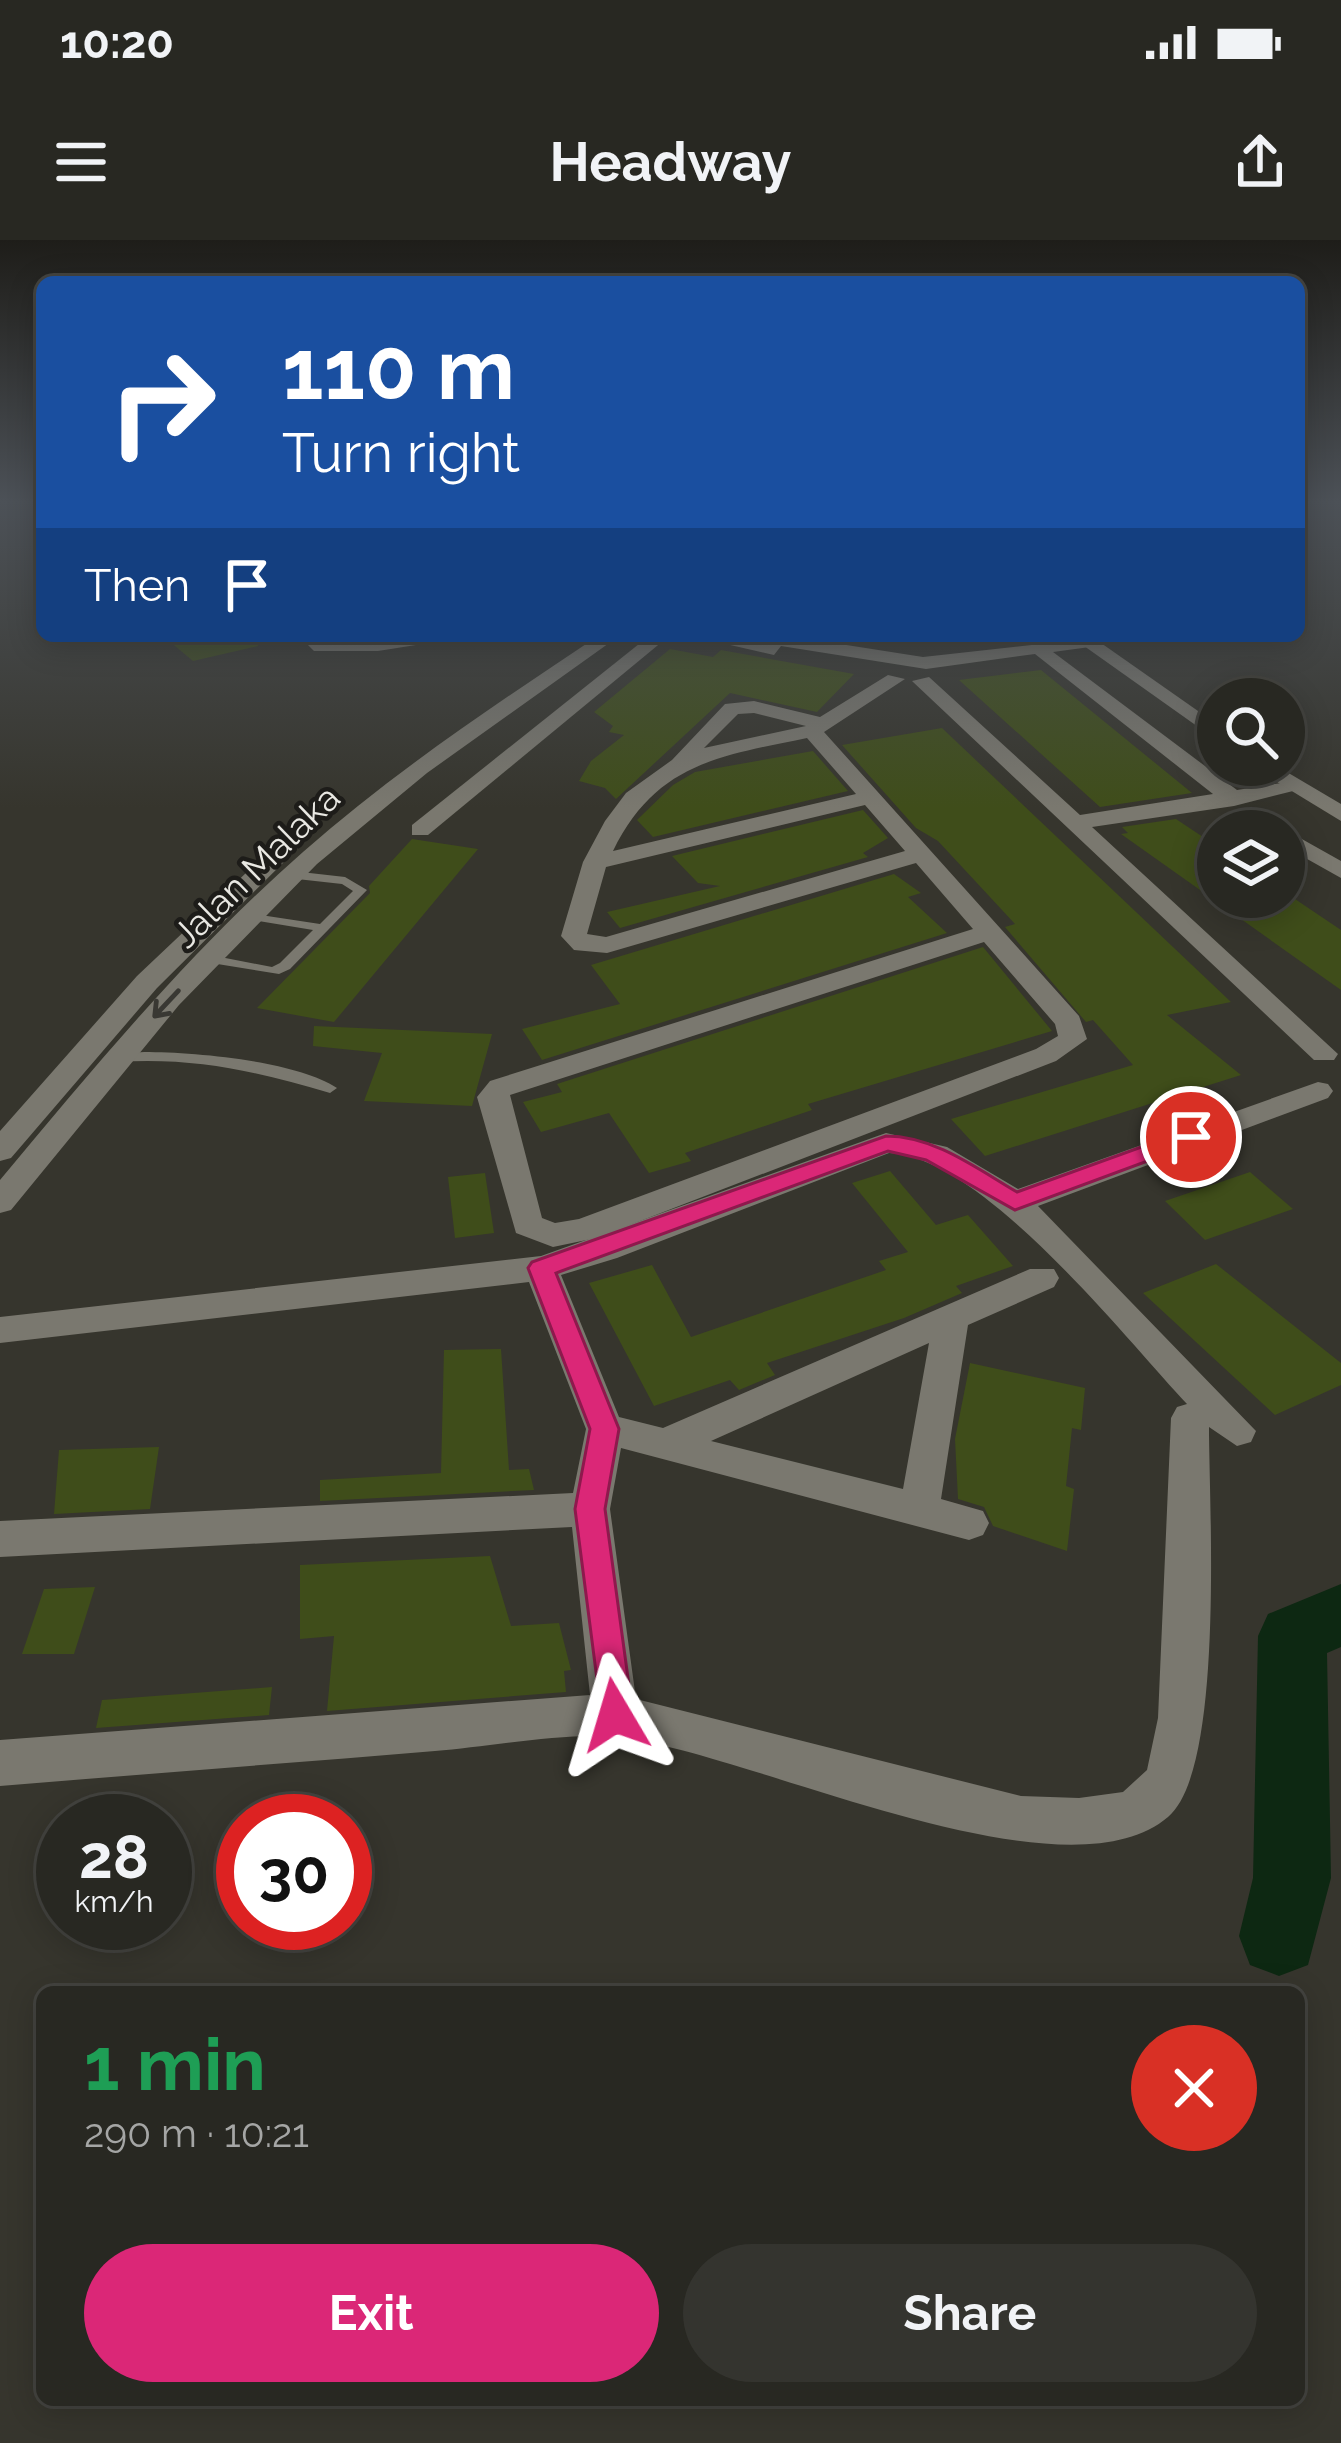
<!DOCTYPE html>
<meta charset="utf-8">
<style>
:root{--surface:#282822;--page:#34342f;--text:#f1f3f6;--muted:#a5a6a5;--line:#444440;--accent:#db2777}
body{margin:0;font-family:Raleway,sans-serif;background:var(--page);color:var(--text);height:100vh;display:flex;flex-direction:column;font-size:45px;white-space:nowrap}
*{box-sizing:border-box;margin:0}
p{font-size:39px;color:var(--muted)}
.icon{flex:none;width:66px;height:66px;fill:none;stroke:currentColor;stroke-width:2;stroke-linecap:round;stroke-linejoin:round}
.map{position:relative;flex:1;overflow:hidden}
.panel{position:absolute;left:36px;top:1746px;width:1269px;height:420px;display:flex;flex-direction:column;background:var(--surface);border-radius:18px;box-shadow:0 6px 30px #0003,0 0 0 3px var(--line)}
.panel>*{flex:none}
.guide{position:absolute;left:36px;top:36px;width:1269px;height:366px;border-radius:18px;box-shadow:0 6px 30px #0003,0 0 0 3px var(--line);background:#1a4fa0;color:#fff;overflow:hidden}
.buttons{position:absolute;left:1197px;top:438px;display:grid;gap:24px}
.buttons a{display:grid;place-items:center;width:108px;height:108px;border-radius:50%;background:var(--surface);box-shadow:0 6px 30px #0003,0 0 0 3px var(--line);font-size:60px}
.speed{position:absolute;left:36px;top:1554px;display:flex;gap:24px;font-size:60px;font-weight:700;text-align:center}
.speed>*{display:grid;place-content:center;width:156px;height:156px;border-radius:50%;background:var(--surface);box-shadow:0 6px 30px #0003,0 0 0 3px var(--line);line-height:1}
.speed small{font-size:30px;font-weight:400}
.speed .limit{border:18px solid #d22;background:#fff;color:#111}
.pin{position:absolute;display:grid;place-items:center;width:102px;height:102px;color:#fff;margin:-51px;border:6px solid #fff;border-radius:50%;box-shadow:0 3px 12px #0007}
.me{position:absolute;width:132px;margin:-66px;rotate:353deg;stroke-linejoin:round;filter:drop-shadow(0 0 9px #0008)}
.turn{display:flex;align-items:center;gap:42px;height:252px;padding:0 48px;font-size:54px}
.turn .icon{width:156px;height:156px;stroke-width:2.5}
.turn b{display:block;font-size:84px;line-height:102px}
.then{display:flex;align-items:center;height:114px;padding:0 48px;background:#0003;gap:24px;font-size:45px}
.round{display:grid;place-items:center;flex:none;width:126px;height:126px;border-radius:63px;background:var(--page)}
.overview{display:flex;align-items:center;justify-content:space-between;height:204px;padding:0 48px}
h1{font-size:72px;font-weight:700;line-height:90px;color:#1e9e55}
.primary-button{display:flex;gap:24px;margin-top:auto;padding:24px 48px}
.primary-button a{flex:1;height:138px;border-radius:72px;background:var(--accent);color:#fff;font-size:48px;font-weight:700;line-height:138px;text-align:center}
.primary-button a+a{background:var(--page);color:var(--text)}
.status{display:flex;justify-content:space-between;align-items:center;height:84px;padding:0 60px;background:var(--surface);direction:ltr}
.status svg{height:33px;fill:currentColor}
header{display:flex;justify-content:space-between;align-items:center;height:156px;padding:0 48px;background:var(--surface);font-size:54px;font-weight:700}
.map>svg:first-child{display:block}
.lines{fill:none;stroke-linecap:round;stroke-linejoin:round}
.river{fill:#0d2812;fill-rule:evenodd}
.building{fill:#3f4d1a}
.service{fill:#7a786f;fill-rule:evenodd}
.minor{fill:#7a786f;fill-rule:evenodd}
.tertiary{fill:#7a786f;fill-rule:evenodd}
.oneway{stroke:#393833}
.route{fill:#db2777;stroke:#8e194d;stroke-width:3}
.labels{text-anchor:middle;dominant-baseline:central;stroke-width:9;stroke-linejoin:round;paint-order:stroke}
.far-street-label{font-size:36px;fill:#e9e8e3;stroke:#1d1c19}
</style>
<div class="status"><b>10:20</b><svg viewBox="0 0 49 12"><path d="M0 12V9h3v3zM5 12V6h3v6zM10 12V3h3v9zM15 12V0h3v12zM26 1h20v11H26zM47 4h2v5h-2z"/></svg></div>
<header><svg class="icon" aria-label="menu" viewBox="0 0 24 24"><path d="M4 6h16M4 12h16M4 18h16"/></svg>Headway<svg class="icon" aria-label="share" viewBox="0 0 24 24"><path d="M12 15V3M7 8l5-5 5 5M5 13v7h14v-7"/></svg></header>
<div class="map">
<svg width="1341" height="2203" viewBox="0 0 1341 2203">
<rect width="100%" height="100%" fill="#36352d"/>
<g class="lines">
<!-- river -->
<polygon class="river" points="1341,1344 1341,1407 1327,1413 1331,1638 1308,1725 1279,1736 1250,1725 1239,1696 1253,1638 1258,1396 1268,1374"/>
</g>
<!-- building -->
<g class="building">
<polygon points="163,396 256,396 258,406 193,421"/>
<polygon points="670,409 713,417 721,410 854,434 817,472 730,453 616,559 605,548 579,541 591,521 624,495 609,492 613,486 594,472"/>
<polygon points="1041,430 1192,553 1100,567 959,440"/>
<polygon points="942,488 1231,762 1167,775 1241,835 985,916 951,879 1133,825 1093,780 1086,782 1005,687 1015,684 938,601 916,588 842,505"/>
<polygon points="813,511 848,551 653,597 637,580 673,545 695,532"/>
<polygon points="863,570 888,598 863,613 868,617 620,688 607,672 720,646 698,643 672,616"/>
<polygon points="1176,579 1218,607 1218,657 1292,657 1341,690 1341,750 1121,594 1128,593 1122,587"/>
<polygon points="412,599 478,609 334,782 257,768 370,653 369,646"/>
<polygon points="894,634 921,653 908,657 947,693 542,820 522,789 620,764 591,725"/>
<polygon points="983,707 1052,791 808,864 812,870 685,913 691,921 649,933 609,873 541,892 523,862 562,852 557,844"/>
<polygon points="314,786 492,794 472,866 364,861 382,813 313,806"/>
<polygon points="890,931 936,985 968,975 1013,1026 956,1046 962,1053 904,1078 767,1123 775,1135 739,1150 730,1140 654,1166 589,1043 652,1025 691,1097 886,1030 879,1021 908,1012 852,943"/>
<polygon points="1250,932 1293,969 1205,1000 1165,961"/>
<polygon points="485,933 494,993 455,998 448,937"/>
<polygon points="1216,1024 1341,1123 1341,1145 1275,1175 1143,1053"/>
<polygon points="501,1109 509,1230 529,1229 534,1250 320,1261 320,1240 441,1233 444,1110"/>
<polygon points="970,1123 1085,1148 1081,1190 1072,1188 1066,1246 1074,1249 1067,1311 993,1286 984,1267 958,1259 955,1199"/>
<polygon points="159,1207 150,1269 54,1274 59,1210"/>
<polygon points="490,1316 511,1386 559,1383 571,1430 564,1431 566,1452 327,1471 334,1396 300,1399 300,1325"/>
<polygon points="95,1347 74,1414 22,1414 44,1349"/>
<polygon points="272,1447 269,1475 96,1488 102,1460"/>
</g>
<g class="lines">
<!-- service -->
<g class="service">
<polygon points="292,631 345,637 367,650 290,729 279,734 205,722 205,716 210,715 272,727 280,723 313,690 247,679 247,673 320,684 353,651 342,644 288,638 286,635"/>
<path d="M144 812C195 812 296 821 337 848L330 853C255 831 195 817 116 822L109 818 116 814Z"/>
</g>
<!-- minor -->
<g class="minor">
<polygon points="299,396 319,399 473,396 378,411 314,411"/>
<polygon points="560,396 587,396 588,398 579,403"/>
<polygon points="649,396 669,396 428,595 412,595 412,585"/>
<polygon points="691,396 789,396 923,417 1112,396 1112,404 1053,412 1237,550 1294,541 1305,548 1234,566 1092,587 1338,814 1334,820 1314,820 912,441 929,437 1080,575 1213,554 1035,414 926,429 781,406 774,415"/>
<path d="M888 435 905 439 824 492 1079 776 1087 799 1056 821 596 998 553 1007 516 993 477 857 490 841 973 689 916 623 607 713 574 710 561 696 583 622 605 581 626 553 672 520 725 464 754 461 820 477ZM754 473 806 486 704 508 738 474ZM807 498 856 554 613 611C656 523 720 516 807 498ZM865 565 905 611 606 697 587 694 606 627ZM984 702 1055 784 1058 796 1036 809 579 979 555 983 542 978 510 855Z"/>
<polygon points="1284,589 1341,621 1341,638 1284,606 1284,591 1276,591"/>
<path d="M1318 842 1328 844 1333 851 1328 858 1038 966 1256 1191 1251 1202 1237 1206 1209 1187C1209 1265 1225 1529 1168 1577 1062 1667 746 1510 616 1497 566 1492 487 1507 435 1511 290 1523 145 1534 0 1546V1500L590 1455 572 1287 0 1317V1281L573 1253 586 1189 529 1042 0 1103V1077L541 1016 886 893 947 907 1018 949ZM889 913C982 916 1124 1097 1187 1164L1177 1167 1171 1178 1158 1478 1147 1530 1123 1552 1079 1558 1021 1556 636 1459 610 1269 621 1208 969 1300 983 1295 989 1283 983 1271 941 1259 968 1085 1054 1047 1059 1038 1054 1029H1030L663 1188 619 1177 561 1035 617 1018ZM929 1103 903 1249 711 1201Z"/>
</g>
<!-- tertiary -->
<g class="tertiary">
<path d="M598 396H619L427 533 317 624 179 765 11 970 0 973V940C95 826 191 710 303 612 395 531 496 464 598 396Z"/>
<polygon points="1070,396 1091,396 1218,485 1218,501"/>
<polygon points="1249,525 1275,525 1341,564 1341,581"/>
<polygon points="286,595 306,600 157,748 11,918 0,921 0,891 137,736"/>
</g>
</g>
<!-- one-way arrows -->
<defs><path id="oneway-shaft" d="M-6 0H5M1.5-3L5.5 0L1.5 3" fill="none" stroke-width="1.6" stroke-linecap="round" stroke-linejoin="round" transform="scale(3)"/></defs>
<use class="oneway" href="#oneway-shaft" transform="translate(166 764) rotate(133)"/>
<!-- sky -->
<linearGradient id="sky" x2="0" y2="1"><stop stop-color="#1e1d19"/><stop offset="0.46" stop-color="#4c5157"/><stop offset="1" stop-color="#4c5157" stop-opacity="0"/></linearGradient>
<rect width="1341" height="568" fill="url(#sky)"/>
<!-- route -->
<path class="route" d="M1191 889 1202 897 1199 902 1015 970 926 920 888 911 556 1033 619 1189 605 1269 633 1475 627 1486 615 1491 603 1486 575 1269 590 1189 528 1028 532 1022 886 896C934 896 976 928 1017 952Z"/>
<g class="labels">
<!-- far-street labels -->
<g class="far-street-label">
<text transform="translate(256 626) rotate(-44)">Jalan Malaka</text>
</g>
</g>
</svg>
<div class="buttons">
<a><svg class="icon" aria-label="search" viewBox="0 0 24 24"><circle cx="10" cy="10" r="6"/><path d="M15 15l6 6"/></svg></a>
<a><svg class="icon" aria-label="layers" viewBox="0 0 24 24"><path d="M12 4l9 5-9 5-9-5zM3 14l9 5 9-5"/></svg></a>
</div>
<div class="speed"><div>28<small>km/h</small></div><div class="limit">30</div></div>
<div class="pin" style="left:1191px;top:897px;background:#d93025"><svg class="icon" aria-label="arrive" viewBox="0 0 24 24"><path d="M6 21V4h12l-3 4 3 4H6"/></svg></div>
<svg class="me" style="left:615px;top:1475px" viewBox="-20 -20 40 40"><path d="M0-17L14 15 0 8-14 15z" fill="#db2777" stroke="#fff" stroke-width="4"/></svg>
<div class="guide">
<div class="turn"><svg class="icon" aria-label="right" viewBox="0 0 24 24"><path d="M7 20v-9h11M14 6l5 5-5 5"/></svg><div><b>110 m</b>Turn right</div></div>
<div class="then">Then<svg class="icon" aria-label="arrive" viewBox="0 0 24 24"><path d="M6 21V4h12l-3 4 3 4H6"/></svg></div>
</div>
<section class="panel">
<div class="overview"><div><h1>1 min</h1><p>290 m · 10:21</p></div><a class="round" style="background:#d93025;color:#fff"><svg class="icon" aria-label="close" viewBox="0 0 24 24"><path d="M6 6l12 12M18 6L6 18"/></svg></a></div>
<div class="primary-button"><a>Exit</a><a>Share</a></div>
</section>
</div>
